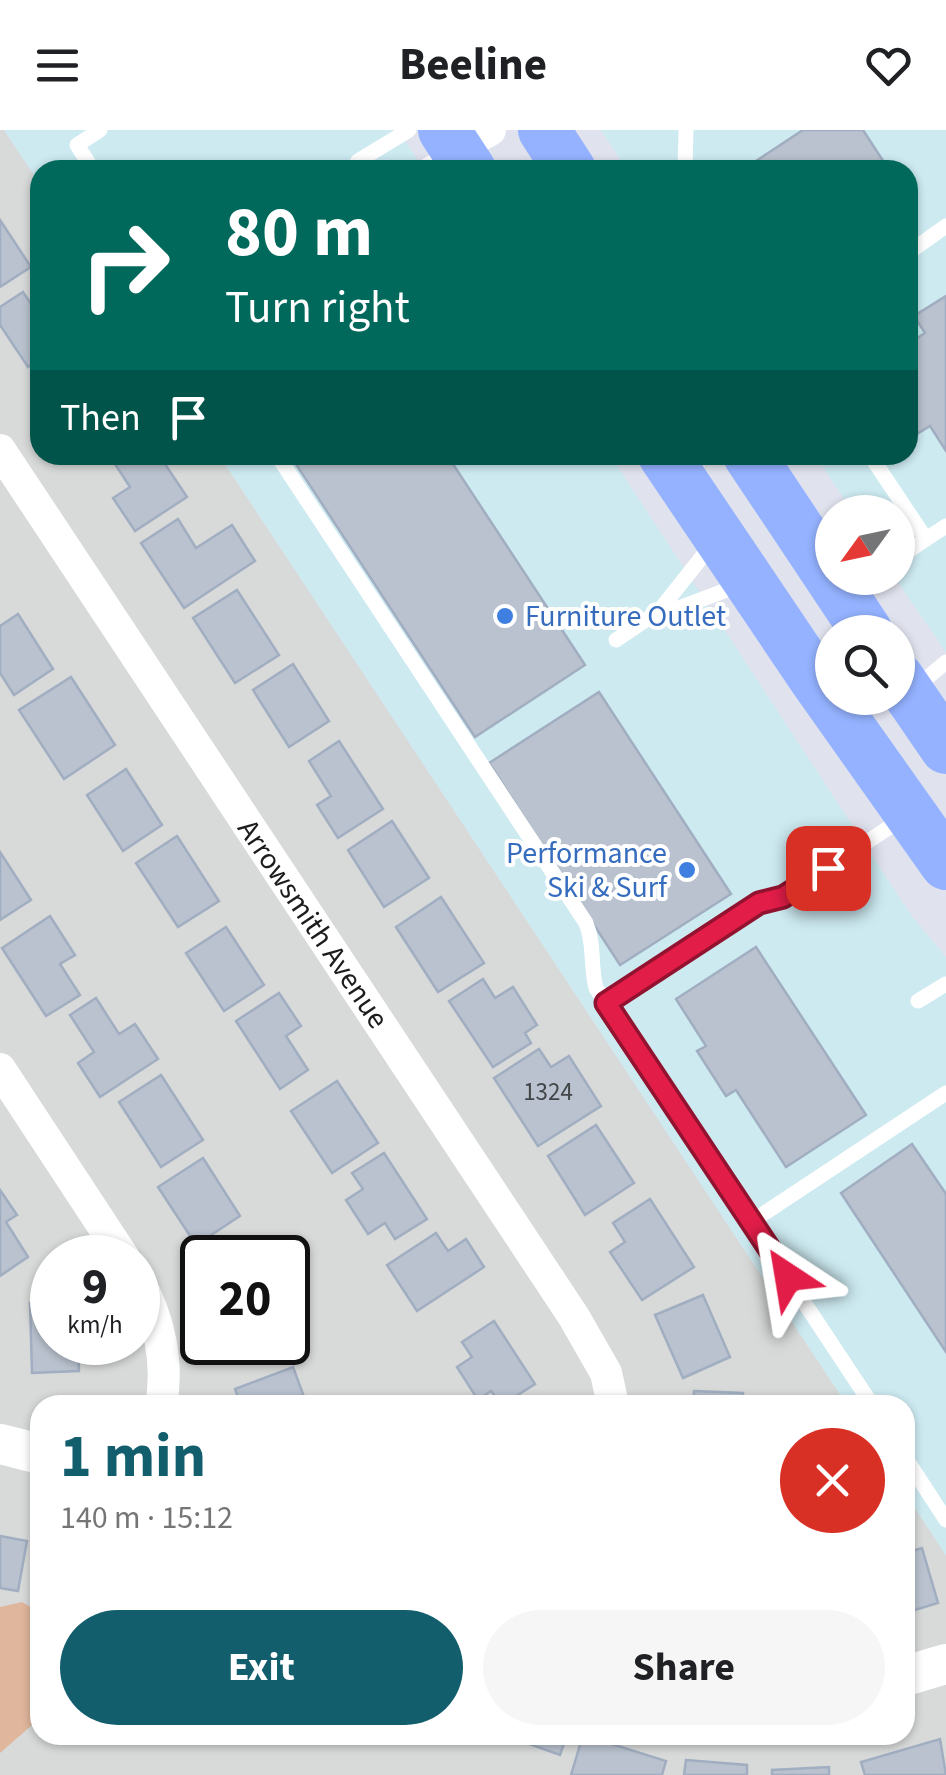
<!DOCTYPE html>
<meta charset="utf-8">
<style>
:root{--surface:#fff;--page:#f6f6f6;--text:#202124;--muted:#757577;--accent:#125e6d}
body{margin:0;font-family:"Source Sans 3",sans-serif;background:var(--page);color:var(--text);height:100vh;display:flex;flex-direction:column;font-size:38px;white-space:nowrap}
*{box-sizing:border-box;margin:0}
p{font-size:32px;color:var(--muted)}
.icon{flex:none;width:55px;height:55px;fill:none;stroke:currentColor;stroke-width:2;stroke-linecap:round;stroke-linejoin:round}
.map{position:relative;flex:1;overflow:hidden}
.sheet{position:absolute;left:30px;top:1265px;width:885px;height:350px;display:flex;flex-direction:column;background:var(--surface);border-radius:30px;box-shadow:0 2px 8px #0004}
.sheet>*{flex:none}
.hud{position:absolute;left:30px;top:30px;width:888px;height:305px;border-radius:30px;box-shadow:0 2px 8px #0004;background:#00695c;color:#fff;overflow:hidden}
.needle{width:65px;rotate:237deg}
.controls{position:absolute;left:815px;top:365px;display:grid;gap:20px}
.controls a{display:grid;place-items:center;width:100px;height:100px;border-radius:50%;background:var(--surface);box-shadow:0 2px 8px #0004;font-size:50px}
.speed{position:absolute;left:30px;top:1105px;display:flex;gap:20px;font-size:50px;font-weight:700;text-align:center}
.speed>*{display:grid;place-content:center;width:130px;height:130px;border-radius:50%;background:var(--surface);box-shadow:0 2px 8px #0004;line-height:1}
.speed small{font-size:25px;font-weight:400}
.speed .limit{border:5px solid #111;border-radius:15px;background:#fff;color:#111}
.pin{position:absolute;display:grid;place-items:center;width:85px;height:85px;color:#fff;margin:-42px;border-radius:20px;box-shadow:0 5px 15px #0006}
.me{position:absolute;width:110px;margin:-55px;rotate:327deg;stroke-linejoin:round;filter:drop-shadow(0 0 8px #0008)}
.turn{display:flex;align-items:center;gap:35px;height:210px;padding:0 30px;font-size:45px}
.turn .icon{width:130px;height:130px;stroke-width:2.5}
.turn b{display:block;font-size:70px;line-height:85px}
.then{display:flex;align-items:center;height:95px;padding:0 30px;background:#0003;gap:20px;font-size:38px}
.round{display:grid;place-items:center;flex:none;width:105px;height:105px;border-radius:52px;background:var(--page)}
.head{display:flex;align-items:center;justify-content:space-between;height:170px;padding:0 30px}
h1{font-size:60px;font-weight:700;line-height:75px;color:var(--accent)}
.cta{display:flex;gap:20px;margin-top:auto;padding:20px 30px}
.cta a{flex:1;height:115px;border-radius:60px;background:var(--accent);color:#fff;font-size:40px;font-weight:700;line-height:115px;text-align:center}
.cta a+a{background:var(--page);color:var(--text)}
header{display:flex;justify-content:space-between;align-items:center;height:130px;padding:0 30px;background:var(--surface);font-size:45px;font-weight:700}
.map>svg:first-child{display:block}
.residential{fill:#d8dada;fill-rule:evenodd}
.commercial{fill:#cdeaf1}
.water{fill:#e0b69c}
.building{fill:#b9c2ce;stroke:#a1aec1;stroke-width:2.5}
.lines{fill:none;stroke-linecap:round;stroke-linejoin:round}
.service{stroke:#fff;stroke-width:15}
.minor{stroke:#fff;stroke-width:32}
.tertiary{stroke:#fff;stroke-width:40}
.primary{stroke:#94b2ff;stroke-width:52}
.route-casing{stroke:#92132f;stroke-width:25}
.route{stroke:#e11d48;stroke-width:18}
.shop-dot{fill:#3f7fe0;stroke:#fff;stroke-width:4}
.labels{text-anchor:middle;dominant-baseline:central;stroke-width:8;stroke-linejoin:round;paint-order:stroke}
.number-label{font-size:25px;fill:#434648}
.shop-label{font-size:30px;fill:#366cbe;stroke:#fff;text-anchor:start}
.street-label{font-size:30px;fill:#1c1c1c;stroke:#fff}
</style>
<header><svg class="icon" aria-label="menu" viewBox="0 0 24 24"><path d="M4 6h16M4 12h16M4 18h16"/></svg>Beeline<svg class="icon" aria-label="heart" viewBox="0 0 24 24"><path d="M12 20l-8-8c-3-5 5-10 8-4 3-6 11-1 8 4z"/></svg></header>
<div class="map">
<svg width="946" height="1645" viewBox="0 0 946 1645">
<rect width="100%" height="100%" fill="#e0e3ee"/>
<!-- residential -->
<path class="residential" d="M0 0H4L40 54V325H219L847 1275H40V1605H905V1363L946 1425V1645H0ZM52 1128H138V1212H52ZM202 1128H288V1212H202Z"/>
<!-- commercial -->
<g class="commercial">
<polygon points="4,0 398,0 424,40 40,40 40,54"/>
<polygon points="601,0 946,0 946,522 895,448 898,382 853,382 815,325 908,325 908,40 627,40"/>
<polygon points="219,325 610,325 911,785 946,827 946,1425 905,1363 905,1275 847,1275"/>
</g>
<!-- water -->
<polygon class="water" points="22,1472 40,1483 40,1588 0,1623 0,1477"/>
<!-- building -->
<g class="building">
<polygon points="803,0 863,0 889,40 758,40 753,33"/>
<polygon points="0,90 31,137 0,157"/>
<polygon points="23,162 35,180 40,176 40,229 28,237 0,195 0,177"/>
<polygon points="946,166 946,321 930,296 912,307 908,300 908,214 925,203 914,186"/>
<polygon points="109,325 159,325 187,367 135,401 113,368 130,357"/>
<polygon points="290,325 447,325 585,535 475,607"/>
<polygon points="178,389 196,418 232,395 255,431 184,478 141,413"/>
<polygon points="237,460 279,525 235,553 193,488"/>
<polygon points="18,484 53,539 14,565 0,543 0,496"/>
<polygon points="293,534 329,591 289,617 253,560"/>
<polygon points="71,547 115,615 64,649 19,580"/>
<polygon points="599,562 731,764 620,835 489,633"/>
<polygon points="339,611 383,679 338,708 317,675 331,666 309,631"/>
<polygon points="126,639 162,695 123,721 87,665"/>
<polygon points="392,691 429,748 384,777 348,720"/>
<polygon points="177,706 219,771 178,797 136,733"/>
<polygon points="0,722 31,770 0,790"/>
<polygon points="441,767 484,833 438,862 396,797"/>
<polygon points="50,786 75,825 60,834 80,865 46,886 2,818"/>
<polygon points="226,797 264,855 224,881 186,823"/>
<polygon points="756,817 866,985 786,1037 736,960 726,966 697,921 706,916 676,869"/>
<polygon points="483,849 495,868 513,857 537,895 525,903 531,913 493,937 449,871"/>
<polygon points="279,863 301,896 286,906 308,940 280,959 236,891"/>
<polygon points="96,868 119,904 135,894 158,929 100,967 78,933 94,922 70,885"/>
<polygon points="539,919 551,937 569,926 601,976 538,1016 494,948"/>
<polygon points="161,945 203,1010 161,1037 119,972"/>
<polygon points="337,951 378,1013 332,1043 291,981"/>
<polygon points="596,995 634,1053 585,1085 548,1026"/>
<polygon points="912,1014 946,1064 946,1222 841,1063"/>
<polygon points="384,1023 427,1089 395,1109 385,1093 368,1104 346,1070 363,1059 352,1043"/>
<polygon points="203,1028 240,1086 196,1115 158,1057"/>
<polygon points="0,1060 17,1085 6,1092 28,1127 0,1146"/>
<polygon points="650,1069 694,1137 642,1170 610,1122 625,1112 613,1093"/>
<polygon points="436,1103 448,1121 466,1109 484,1137 417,1181 387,1135"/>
<polygon points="703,1165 730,1227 683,1248 655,1185"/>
<polygon points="52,1172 52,1212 78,1212 79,1241 32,1243 30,1173"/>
<polygon points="494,1191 535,1254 502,1275 491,1261 478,1270 457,1237 472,1227 462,1212"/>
<polygon points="293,1237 307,1275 241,1275 235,1259"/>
<polygon points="694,1261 743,1263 742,1275 693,1275"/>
<polygon points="0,1406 27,1411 18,1461 0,1458"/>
<polygon points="922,1418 938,1473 905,1483 905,1423"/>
<polygon points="504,1605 567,1605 560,1625"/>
<polygon points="583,1605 666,1631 662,1645 571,1645"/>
<polygon points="940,1609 946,1645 865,1645 861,1632"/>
<polygon points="686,1630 747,1635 747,1645 684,1645"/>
<polygon points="829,1637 829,1645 772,1645 772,1640"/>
</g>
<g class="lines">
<!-- service -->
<g class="service">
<polyline points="93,40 77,15 100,0"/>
<polyline points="353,40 358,31 409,0"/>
<polyline points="419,40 450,22"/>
<polyline points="685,40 686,0"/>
<polyline points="908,123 946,96"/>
<path d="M277 325 586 793C595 815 590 835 596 858L872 1275"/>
<polyline points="870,325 926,409 946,396"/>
<polyline points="898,428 926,409"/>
<polyline points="659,481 676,479 740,455"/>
<polyline points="616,510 659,481 713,413"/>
<polyline points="915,558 946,532"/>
<polyline points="918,871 946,854"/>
<polyline points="606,873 759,773 783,767 902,689"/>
<polyline points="751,1092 946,963"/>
<polyline points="905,1327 946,1390"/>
</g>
<!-- minor -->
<g class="minor">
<polyline points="456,18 490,0"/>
<polyline points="0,320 574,1187 606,1243 613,1275"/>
<polyline points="0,939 124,1128"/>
<path d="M138 1150C159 1188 169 1232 161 1275"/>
</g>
<!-- tertiary -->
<g class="tertiary">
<polyline points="0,1314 40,1324"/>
<polyline points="905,1546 946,1534"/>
</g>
<!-- primary -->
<g class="primary">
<polyline points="444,0 470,40"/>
<polyline points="544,0 570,40"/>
<polyline points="664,325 815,549 946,734"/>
<polyline points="749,325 867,502"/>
<polyline points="898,548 946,618"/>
</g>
</g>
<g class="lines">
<!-- route casing -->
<g class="route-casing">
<polyline id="route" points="788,1147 606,873 759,773 783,767 828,738"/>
</g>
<!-- route -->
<use href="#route" class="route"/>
</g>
<!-- markers -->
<g class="shop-dot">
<circle cx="505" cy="486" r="10"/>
<circle cx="687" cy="740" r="10"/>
</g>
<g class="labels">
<!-- number labels -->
<g class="number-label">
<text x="548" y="962">1324</text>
</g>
<!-- shop labels -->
<g class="shop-label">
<text x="525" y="486">Furniture Outlet</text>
<text x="667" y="723" text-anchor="end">Performance<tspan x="667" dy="34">Ski &amp; Surf</tspan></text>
</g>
<!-- street labels -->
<g class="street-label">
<text transform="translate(313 794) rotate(56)">Arrowsmith Avenue</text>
</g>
</g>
</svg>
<div class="controls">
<a><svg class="needle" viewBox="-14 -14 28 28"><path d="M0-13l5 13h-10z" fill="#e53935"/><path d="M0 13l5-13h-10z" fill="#757577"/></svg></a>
<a><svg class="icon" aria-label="search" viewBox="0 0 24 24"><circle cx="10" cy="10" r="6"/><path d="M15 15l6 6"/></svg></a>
</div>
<div class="speed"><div>9<small>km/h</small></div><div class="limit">20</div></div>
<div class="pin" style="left:828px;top:738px;background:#d93025"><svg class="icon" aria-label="arrive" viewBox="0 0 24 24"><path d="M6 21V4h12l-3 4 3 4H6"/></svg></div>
<svg class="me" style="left:788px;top:1147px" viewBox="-20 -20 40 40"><path d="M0-17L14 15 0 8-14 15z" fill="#e11d48" stroke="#fff" stroke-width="4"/></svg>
<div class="hud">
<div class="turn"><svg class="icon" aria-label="right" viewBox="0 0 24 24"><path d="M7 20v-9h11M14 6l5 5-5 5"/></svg><div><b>80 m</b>Turn right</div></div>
<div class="then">Then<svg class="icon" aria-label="arrive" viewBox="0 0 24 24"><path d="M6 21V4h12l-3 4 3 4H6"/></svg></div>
</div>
<section class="sheet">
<div class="head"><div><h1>1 min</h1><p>140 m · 15:12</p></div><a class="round" style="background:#d93025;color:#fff"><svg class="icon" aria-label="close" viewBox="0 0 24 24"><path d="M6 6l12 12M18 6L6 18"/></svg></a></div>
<div class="cta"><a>Exit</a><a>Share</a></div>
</section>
</div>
